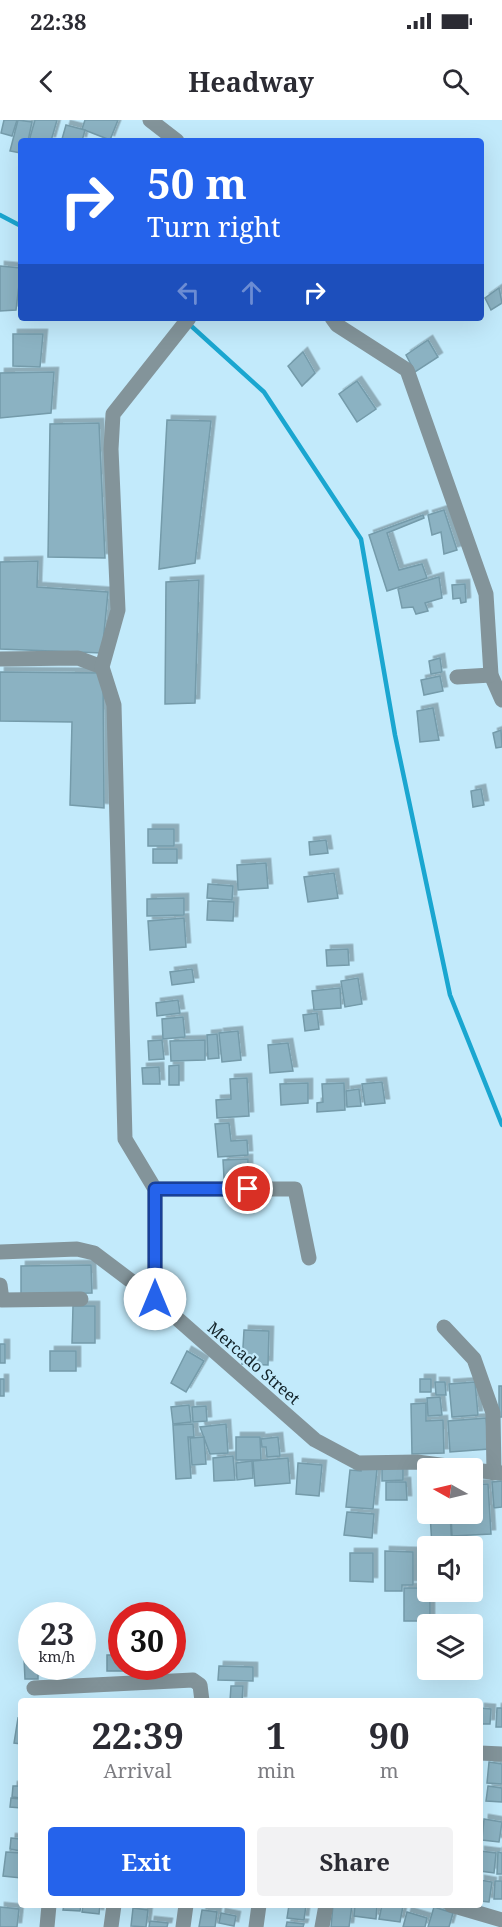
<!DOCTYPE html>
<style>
:root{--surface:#fff;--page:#f2f2f3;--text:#2b2b33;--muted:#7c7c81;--accent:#2563eb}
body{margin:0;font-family:"Noto Serif",serif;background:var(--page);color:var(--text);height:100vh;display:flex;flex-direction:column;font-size:22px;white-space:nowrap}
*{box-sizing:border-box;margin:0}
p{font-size:20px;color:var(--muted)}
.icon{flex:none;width:33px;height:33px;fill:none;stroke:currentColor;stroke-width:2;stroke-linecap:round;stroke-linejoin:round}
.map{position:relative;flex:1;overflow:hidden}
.sheet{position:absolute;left:18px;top:1578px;width:465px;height:210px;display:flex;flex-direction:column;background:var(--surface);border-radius:6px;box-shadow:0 6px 24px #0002}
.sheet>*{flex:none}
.banner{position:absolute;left:18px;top:18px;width:466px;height:183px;border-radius:6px;box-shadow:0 6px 24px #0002;background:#2563eb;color:#fff;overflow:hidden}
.needle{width:39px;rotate:278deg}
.fabs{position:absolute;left:417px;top:1338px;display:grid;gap:12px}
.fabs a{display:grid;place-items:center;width:66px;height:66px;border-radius:6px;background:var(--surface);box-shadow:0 6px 24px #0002;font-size:30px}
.speed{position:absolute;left:18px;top:1482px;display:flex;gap:12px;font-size:30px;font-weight:700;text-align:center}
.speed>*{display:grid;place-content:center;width:78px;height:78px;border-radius:50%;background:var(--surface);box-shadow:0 6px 24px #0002;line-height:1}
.speed small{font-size:15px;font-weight:400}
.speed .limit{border:9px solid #d22;background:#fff;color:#111}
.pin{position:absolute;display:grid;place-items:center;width:51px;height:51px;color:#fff;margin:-26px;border:3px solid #fff;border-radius:50%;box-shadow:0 2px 6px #0007}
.me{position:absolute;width:66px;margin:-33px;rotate:0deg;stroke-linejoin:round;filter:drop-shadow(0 0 4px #0008)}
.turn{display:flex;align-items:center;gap:21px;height:126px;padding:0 30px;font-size:27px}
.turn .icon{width:78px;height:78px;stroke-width:2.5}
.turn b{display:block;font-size:42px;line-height:51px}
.lanes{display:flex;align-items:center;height:57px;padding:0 30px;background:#0003;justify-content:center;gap:30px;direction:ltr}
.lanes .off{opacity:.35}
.eta{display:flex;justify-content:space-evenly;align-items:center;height:102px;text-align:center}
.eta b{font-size:36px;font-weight:700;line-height:42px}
.primary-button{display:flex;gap:12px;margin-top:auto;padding:12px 30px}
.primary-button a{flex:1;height:69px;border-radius:6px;background:var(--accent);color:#fff;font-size:24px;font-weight:700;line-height:69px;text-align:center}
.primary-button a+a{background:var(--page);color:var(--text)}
.status{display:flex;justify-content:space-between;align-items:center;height:42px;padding:0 30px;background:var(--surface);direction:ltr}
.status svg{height:16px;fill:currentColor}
header{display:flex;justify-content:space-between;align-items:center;height:78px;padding:0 30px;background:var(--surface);font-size:27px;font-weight:700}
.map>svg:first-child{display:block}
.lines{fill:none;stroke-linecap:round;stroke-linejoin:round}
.stream{stroke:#1aa6d0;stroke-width:4.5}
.building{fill:#8bb2c2;stroke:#749baa;stroke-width:1.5;filter:url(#shadow)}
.minor{stroke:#83949a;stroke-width:15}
.route-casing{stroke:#184099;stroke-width:15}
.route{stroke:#2563eb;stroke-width:10}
.labels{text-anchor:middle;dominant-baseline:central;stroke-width:4.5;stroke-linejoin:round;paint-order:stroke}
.street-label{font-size:16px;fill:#122228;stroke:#c2eafb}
</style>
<div class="status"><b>22:38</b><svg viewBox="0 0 49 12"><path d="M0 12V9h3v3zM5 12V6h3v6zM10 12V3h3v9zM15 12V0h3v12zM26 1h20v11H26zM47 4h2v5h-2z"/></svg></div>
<header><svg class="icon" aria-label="back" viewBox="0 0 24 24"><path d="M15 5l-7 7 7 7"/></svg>Headway<svg class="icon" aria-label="search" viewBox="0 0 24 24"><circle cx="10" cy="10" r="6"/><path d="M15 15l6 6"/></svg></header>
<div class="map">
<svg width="502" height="1807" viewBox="0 0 502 1807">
<defs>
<filter id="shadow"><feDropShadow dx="4.5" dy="-4.5" stdDeviation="0" flood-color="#0004"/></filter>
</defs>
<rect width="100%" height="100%" fill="#c2eafb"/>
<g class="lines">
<!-- stream -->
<g class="stream">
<polyline points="0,95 21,106"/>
<polyline points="189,204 264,272 361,419 395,615 450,875 502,1005"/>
</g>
</g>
<!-- building -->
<g class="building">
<polygon points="4,0 17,0 12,16 1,13"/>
<polygon points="18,0 32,2 28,21 21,21 21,33 10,31"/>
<polygon points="35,0 57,0 51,21 29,21"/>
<polygon points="85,0 118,0 110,20 82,9"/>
<polygon points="66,5 85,10 82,21 62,19"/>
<polygon points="0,146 21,148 16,190 0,191"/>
<polygon points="499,168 502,183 491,190 485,178"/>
<polygon points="13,214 43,214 40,247 13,246"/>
<polygon points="428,220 438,237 415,252 406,235"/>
<polygon points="303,232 315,253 302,266 288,246"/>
<polygon points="54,252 51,293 0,298 0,253"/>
<polygon points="357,261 376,289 357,302 339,274"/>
<polygon points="167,300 211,301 195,443 159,449"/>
<polygon points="99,303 105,438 48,437 50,304"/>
<polygon points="444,390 457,430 444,434 441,412 432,415 428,395"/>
<polygon points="423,395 424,398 387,413 399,450 422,444 427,458 387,471 369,415"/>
<polygon points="38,441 37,467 108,472 102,533 0,529 0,442"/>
<polygon points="439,457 442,478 425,483 428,491 416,494 413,487 402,488 398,469"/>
<polygon points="199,460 195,583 165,584 166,462"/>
<polygon points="465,464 466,482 461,483 460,478 453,479 452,465"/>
<polygon points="440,538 442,552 431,554 429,541"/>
<polygon points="0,552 103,553 104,688 70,685 72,602 0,601"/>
<polygon points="440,556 443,571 424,575 421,560"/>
<polygon points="433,588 439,620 420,622 417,591"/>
<polygon points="501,610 502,627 496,628 493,613"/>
<polygon points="481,669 484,685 473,687 471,671"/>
<rect x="148" y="709" width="26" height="17"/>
<polygon points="326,720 328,733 310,735 309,722"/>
<rect x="153" y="729" width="24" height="14"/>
<polygon points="266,743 268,768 238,770 237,745"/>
<polygon points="334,753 338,778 308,782 304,757"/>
<polygon points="208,764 233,766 232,780 207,778"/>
<polygon points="184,778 184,795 147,796 147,779"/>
<polygon points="208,781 234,782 233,801 207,800"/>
<polygon points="184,798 186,827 150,830 148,801"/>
<polygon points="348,829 349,845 327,846 326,830"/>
<polygon points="192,849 194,862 172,865 170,852"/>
<polygon points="358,858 362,884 345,887 341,861"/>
<polygon points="340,868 341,888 314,890 312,871"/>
<polygon points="178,880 180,893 157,896 156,883"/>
<polygon points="317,893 319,909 305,911 303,895"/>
<polygon points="183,897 185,917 163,919 162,899"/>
<polygon points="238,911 241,940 222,942 219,913"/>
<polygon points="217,914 219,938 208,939 207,915"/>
<polygon points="162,920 164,939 149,940 148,921"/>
<polygon points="205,920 205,940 171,941 170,921"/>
<polygon points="288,923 293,951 270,953 268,925"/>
<polygon points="179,945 179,965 169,965 169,946"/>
<polygon points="159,947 160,964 143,964 142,948"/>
<polygon points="247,958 249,996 217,998 216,980 231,979 230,959"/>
<polygon points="382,962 385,983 365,985 362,964"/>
<polygon points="308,963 308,983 281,985 280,964"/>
<polygon points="344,963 345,990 317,992 317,983 323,982 322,964"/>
<polygon points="359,969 361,986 347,987 346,971"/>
<polygon points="229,1003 231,1021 247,1020 248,1035 218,1037 215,1004"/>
<polygon points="248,1039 248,1056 224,1058 223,1040"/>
<polygon points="91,1145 92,1173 21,1174 21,1146"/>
<polygon points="73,1186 95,1186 95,1223 72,1223"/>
<polygon points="244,1210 269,1211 268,1245 242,1244"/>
<rect x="0" y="1224" width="5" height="19"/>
<rect x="50" y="1231" width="26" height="20"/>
<polygon points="187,1231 204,1241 186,1272 171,1263"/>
<rect x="0" y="1259" width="4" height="17"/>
<rect x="420" y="1259" width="11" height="13"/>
<polygon points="435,1262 445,1262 446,1275 436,1275"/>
<polygon points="475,1262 478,1295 452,1297 449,1264"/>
<rect x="499" y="1266" width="3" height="31"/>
<polygon points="440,1277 442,1295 428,1296 427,1278"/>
<polygon points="426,1283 426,1301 443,1300 444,1333 412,1334 411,1284"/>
<polygon points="189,1285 191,1302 173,1304 171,1287"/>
<polygon points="206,1286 207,1301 193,1302 192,1287"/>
<polygon points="486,1298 489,1329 450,1332 448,1301"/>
<polygon points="193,1304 194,1317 188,1317 191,1358 176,1359 173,1305"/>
<polygon points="226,1304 228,1333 210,1334 200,1307"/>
<polygon points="204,1317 206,1344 192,1345 190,1318"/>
<polygon points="236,1317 260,1317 261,1340 236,1340"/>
<polygon points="278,1317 280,1336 267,1337 266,1327 262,1327 261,1319"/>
<polygon points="233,1336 235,1360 214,1361 213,1338"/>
<polygon points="288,1338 290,1363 255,1366 253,1341"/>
<polygon points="252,1341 253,1358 237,1360 236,1343"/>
<polygon points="298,1343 322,1345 319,1376 296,1374"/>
<polygon points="361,1347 377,1349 373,1389 346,1387 350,1350 361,1351"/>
<polygon points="382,1348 403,1348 403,1360 382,1361"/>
<polygon points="502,1361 502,1387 494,1388 492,1362"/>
<polygon points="386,1362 406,1362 407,1380 386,1380"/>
<polygon points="488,1364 491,1414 452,1416 451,1394 472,1394 472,1365"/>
<polygon points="347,1392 374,1394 372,1418 344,1415"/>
<polygon points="430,1394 450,1394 452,1426 432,1426"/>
<polygon points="385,1431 413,1432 413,1465 402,1465 402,1471 385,1471"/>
<polygon points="350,1433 373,1433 373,1462 350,1461"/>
<polygon points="404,1468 428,1468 428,1472 430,1472 430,1501 404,1501"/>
<polygon points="107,1535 122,1535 122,1546 128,1546 128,1551 107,1551"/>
<polygon points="24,1539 32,1539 32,1546 38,1546 38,1559 25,1559"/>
<polygon points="131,1546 154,1546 154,1550 132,1551"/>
<polygon points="219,1546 253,1547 253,1561 218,1560"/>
<polygon points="231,1566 243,1566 242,1581 230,1581"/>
<polygon points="480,1588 491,1589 490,1604 480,1604"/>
<polygon points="497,1588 502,1588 502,1607 496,1607"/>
<polygon points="18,1598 21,1599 21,1624 14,1623"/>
<polygon points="489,1642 502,1644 502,1664 487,1663"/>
<polygon points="13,1666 21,1666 21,1678 12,1677"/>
<polygon points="488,1666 502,1668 502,1682 486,1681"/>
<polygon points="11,1678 21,1679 21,1688 10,1687"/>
<polygon points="484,1699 502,1702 499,1722 482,1720"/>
<polygon points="11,1718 21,1719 21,1731 10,1729"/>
<polygon points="480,1731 496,1733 494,1753 480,1751"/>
<polygon points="6,1732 21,1733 21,1758 3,1756"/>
<polygon points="498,1732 502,1733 502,1754 497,1754"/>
<polygon points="480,1760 492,1762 489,1782 480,1781"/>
<polygon points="495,1761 502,1761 502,1779 494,1779"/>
<polygon points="64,1785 81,1785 80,1791 63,1790"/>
<polygon points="83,1785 100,1785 99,1794 82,1792"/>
<polygon points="289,1785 306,1785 304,1800 287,1798"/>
<polygon points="333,1785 352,1785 349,1807 331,1807"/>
<polygon points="355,1785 377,1785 376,1799 354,1796"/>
<polygon points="382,1785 403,1786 400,1802 379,1799"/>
<polygon points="0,1787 19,1789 17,1807 0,1807"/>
<polygon points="434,1787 453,1793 449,1807 428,1807"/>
<polygon points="133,1788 148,1790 146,1807 131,1806"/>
<polygon points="202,1790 217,1792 215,1807 199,1807"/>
<polygon points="407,1792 427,1798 425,1807 403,1807"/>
<polygon points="221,1793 236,1796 234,1806 219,1803"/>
<polygon points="150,1801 168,1803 167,1807 149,1807"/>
<polygon points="287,1802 304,1804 303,1807 286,1807"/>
</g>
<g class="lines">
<!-- minor -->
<g class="minor">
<polyline points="150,0 177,21"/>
<polyline points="332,198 337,205 407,250 486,474 491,555 502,580"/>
<polyline points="0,539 78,538 102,547"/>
<polyline points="457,557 491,555"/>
<polyline points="155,1069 295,1069 309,1138"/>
<polyline points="0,1132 77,1129 94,1133 155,1179 315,1320 358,1343 417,1342 463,1348"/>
<polyline points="0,1165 2,1180 81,1179"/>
<polyline points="155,1179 155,1069 125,1019 114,585 102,547 118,490 111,329 113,294 189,198"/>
<polyline points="444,1207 474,1239 493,1293 494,1353"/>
<polyline points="472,1350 502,1353"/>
<polyline points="34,1568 193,1560 200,1565 202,1581"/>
<polyline points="480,1633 502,1634"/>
<polyline points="451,1785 502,1800"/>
<polyline points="47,1807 49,1785"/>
<polyline points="111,1807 114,1785"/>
<polyline points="183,1807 186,1785"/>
<polyline points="256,1807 259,1785"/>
<polyline points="322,1807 326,1785"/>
</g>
</g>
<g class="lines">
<!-- route casing -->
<g class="route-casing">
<polyline id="route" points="155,1179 155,1069 248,1069"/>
</g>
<!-- route -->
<use href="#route" class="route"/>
</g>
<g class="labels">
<!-- street labels -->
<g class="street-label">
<text transform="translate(254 1243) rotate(41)">Mercado Street</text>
</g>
</g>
</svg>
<div class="fabs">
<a><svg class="needle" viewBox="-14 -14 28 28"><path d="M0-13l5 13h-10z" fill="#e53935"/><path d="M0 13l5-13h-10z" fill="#7c7c81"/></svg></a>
<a><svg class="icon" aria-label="sound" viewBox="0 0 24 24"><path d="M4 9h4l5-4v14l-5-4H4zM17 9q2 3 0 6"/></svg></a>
<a><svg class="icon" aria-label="layers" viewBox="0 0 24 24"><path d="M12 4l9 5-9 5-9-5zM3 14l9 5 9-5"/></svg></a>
</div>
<div class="speed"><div>23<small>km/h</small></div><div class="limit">30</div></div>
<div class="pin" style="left:248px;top:1069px;background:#d93025"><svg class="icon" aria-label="arrive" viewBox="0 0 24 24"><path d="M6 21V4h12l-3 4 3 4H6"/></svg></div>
<svg class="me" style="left:155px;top:1179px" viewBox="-20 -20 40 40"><circle r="19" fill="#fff"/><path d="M0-13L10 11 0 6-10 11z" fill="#2563eb"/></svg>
<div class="banner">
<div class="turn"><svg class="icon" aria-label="right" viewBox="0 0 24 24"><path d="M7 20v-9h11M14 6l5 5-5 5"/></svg><div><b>50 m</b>Turn right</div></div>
<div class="lanes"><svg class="icon off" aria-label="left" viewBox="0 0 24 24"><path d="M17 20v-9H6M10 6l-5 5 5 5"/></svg><svg class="icon off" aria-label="ahead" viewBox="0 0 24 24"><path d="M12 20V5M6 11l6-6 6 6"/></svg><svg class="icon" aria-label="right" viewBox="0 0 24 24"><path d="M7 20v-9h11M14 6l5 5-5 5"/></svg></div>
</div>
<section class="sheet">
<div class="eta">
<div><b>22:39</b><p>Arrival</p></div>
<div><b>1</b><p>min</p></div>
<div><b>90</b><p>m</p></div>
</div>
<div class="primary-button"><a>Exit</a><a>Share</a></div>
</section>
</div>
